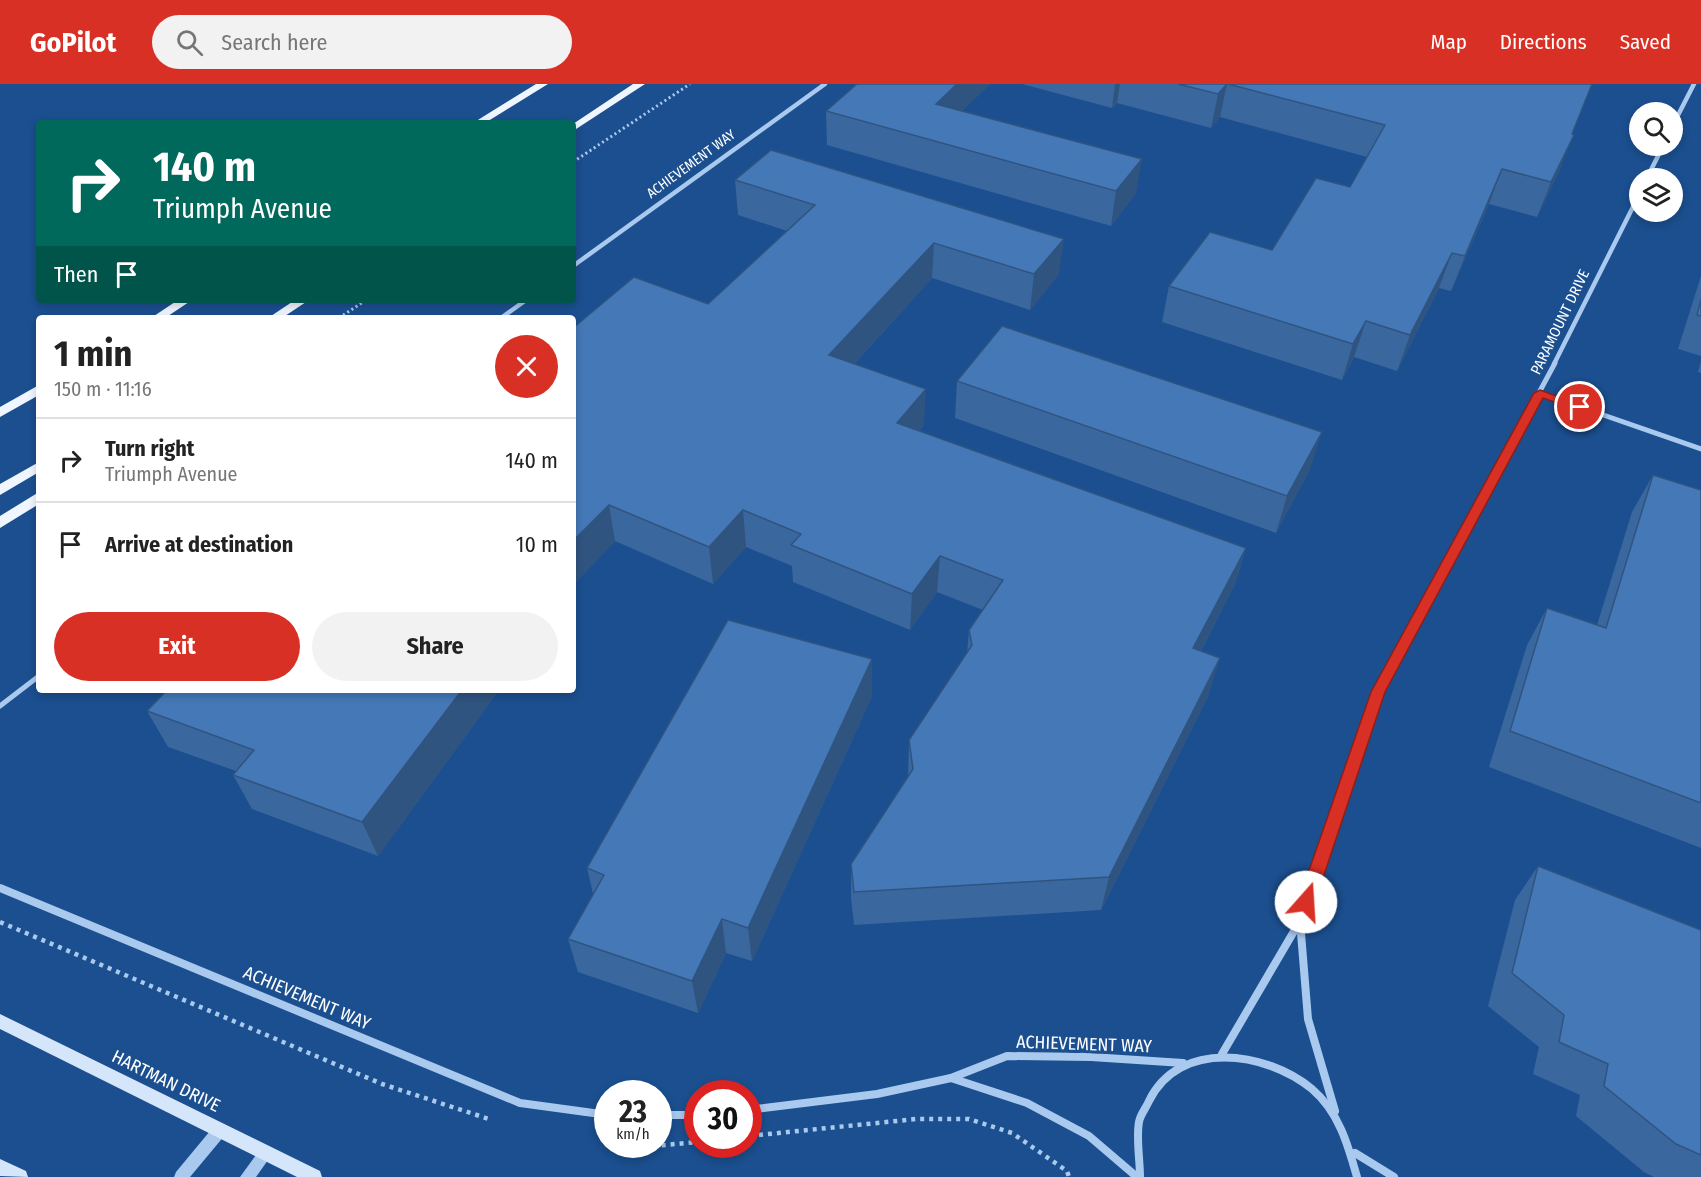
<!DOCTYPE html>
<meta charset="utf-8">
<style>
:root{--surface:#fff;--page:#f2f2f2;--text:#222;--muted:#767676;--line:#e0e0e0;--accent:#d93025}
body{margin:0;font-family:"Fira Sans Condensed",sans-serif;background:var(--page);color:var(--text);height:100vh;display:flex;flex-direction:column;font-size:22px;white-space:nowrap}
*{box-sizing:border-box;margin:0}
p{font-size:20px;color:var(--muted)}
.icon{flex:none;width:33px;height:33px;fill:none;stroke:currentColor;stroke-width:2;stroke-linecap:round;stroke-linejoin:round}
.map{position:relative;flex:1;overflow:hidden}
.side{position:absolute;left:36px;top:231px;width:540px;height:378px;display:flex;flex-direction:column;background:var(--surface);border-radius:6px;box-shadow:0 3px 9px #0003}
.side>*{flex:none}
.hud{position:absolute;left:36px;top:36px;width:540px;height:183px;border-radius:6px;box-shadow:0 3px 9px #0003;background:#00695c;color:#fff;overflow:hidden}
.buttons{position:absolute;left:1629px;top:18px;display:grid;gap:12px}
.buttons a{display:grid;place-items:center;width:54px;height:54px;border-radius:50%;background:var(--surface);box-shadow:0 3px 9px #0003;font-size:30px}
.speed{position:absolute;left:594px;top:996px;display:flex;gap:12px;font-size:30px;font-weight:700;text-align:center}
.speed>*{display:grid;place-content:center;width:78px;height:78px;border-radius:50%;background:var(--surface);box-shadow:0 3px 9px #0003;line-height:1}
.speed small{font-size:15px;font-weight:400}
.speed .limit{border:9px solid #d22;background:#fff;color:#111}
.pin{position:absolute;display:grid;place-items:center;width:51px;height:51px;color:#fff;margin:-26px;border:3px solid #fff;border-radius:50%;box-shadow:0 2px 6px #0007}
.me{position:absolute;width:66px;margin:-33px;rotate:19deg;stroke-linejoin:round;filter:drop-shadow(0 0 4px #0008)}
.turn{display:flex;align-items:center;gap:21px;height:126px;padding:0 18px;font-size:27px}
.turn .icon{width:78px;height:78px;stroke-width:2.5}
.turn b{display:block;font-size:42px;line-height:51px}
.then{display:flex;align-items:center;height:57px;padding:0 18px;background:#0003;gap:12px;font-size:22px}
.round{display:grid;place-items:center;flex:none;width:63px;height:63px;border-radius:32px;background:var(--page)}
.head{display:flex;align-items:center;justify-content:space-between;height:102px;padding:0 18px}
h1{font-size:36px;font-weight:700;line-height:45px}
.button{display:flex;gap:12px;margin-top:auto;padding:12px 18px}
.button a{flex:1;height:69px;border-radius:36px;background:var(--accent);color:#fff;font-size:24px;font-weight:700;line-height:69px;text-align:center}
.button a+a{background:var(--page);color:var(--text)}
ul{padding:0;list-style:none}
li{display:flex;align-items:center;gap:18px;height:84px;padding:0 18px;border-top:2px solid var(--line)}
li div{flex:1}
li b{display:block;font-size:22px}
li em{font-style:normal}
header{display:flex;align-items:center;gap:36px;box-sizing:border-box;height:84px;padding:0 30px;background:var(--accent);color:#fff}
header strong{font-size:28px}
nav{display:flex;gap:33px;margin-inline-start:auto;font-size:21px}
.search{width:420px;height:54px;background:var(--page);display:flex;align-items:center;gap:15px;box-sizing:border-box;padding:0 21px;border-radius:33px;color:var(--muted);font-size:22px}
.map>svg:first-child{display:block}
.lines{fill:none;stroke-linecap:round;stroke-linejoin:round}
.path-far1{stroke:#a9c9ee;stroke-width:3;stroke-dasharray:2 3;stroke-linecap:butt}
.path{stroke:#a9c9ee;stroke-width:4.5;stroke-dasharray:4 5;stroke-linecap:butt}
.minor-far2{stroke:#a9c9ee;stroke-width:4.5}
.minor-far1{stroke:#a9c9ee;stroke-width:5}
.minor{stroke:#a9c9ee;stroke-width:8}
.tertiary{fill:#a9c9ee;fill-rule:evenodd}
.secondary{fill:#d6e6fa;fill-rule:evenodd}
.primary{fill:#f0f6ff;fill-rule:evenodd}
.wall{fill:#3a679d}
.shaded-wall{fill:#305480}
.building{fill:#4478b7;stroke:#305480;stroke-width:1.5}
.route{fill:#d93025;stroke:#8d1f18;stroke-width:1.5}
.labels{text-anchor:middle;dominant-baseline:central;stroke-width:6;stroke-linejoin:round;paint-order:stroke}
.far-street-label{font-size:14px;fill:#fff;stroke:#1b4f8f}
.street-label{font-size:15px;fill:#fff;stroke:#1b4f8f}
.near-street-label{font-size:18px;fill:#fff;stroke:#1b4f8f}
</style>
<header>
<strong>GoPilot</strong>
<div class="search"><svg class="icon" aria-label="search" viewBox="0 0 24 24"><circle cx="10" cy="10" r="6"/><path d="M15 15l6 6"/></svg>Search here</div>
<nav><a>Map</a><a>Directions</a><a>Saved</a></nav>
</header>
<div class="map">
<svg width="1701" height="1093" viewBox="0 0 1701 1093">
<rect width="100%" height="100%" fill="#1b4f8f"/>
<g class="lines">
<!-- path-far1 -->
<g class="path-far1">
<polyline points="573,78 690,0"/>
<polyline points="339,234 366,216"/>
</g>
<!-- path -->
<g class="path">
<polyline points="0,838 382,1000 492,1036"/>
<polyline points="759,1051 916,1035 969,1035 1012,1049 1067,1087 1069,1093"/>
<polyline points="626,1060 642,1063 698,1058"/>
</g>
<!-- minor-far2 -->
<g class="minor-far2">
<polyline points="1672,43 1694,0"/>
<polyline points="1647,94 1663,62"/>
<polyline points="573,182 825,0"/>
<polyline points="501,234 526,216"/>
<polyline points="1554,280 1640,109"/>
</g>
<!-- minor-far1 -->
<g class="minor-far1">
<polyline points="1540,309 1701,365"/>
<polyline points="0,622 39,592"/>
<polyline points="1368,637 1378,608 1555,279"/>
</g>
<!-- minor -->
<g class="minor">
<polyline points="0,804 520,1019 608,1031"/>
<polyline points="1300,837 1308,935 1335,1027"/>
<polyline points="1222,970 1300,837 1368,636"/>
<polyline points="951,994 1027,1019 1089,1052 1137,1093"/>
<polyline points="748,1026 877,1010 951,994 1007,972 1091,973 1183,979"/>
<polyline points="658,1031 698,1031"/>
<polyline points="1355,1069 1394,1093"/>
<path d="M1140 1093C1140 1076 1136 1054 1139 1038 1140 1031 1146 1024 1149 1017 1179 955 1266 967 1312 1005 1339 1028 1348 1061 1357 1093"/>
</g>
<!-- tertiary -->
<g class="tertiary">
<polygon points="220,1039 225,1041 227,1046 225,1051 190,1093 174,1093 176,1088 215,1041"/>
<polygon points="266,1062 271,1064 273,1069 256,1093 240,1093 261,1064"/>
</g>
<!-- secondary -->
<g class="secondary">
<polygon points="0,930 320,1087 322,1093 297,1093 0,945"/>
<polygon points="0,1075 26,1087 28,1093 0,1092"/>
</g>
<!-- primary -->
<g class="primary">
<polygon points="536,0 548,0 485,39 473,39"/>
<polygon points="633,0 645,0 573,47 573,40"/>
<polygon points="178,216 192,216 165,234 151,234"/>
<polygon points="295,216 309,216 282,234 268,234"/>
<polygon points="39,301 39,311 0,333 0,323"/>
<polygon points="39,378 39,388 0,411 0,400"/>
<polygon points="39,408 39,420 0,444 0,432"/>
</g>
</g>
<!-- wall -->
<g class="wall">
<polygon points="990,0 962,27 1136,109 1111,142 827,61 826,27"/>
<polygon points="1022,0 1592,0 1572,50 1560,85 1537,133 1489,120 1451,207 1439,204 1397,287 1354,273 1342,296 1162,238 1169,202 1272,166 1350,103 1367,73 1220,33 1211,44 1117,19 1112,24"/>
<polygon points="735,96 1059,190 1030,226 932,194 854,280 924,341 919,347 1246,464 1235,500 1201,567 1209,610 1101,826 854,841 851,814 851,780 908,693 909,656 967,569 969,546 983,526 937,508 910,546 793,498 792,482 746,463 713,500 615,457 573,501 573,244 708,220 787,147 738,131"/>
<polygon points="1701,192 1701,272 1678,265"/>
<polygon points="1701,277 1701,289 1698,288"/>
<polygon points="957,297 1310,385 1276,449 955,334"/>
<polygon points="1653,391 1701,406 1701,764 1489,683 1527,561 1547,524 1597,541 1632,428"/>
<polygon points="167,606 499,606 378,772 252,725 233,691 236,687 168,663 147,627"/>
<polygon points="872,612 752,877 726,869 698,929 578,888 568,855 593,810 587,784"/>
<polygon points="1538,782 1701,846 1701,1093 1654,1093 1644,1088 1576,1032 1580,1011 1533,990 1539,963 1488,922 1515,816"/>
</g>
<!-- shaded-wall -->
<g class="shaded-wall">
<polygon points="957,0 990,0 935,54 936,20"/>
<polygon points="1115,0 1120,0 1117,19 1112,24"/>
<polygon points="1227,0 1220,33 1211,44 1218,10"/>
<polygon points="1574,51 1560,85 1537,133 1551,98"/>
<polygon points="1142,75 1136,109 1111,142 1116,107"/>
<polygon points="1502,85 1489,120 1451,207 1465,172"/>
<polygon points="1064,155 1059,190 1030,226 1034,190"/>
<polygon points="934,159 932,194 829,307 829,271"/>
<polygon points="1452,169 1439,204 1397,287 1410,251"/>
<polygon points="1366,237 1354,273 1342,296 1353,260"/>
<polygon points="926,305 924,341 896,376 897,339"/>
<polygon points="1322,348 1310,385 1276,449 1287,412"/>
<polygon points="609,421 615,457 573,501 573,457"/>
<polygon points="743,426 746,463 713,500 709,463"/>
<polygon points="1246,464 1235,500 1184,600 1193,564"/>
<polygon points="940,472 937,508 910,546 912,510"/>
<polygon points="1220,574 1209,610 1101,826 1109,793"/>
<polygon points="872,575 872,612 752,877 748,844"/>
<polygon points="462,606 499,606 378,772 362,738"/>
<polygon points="722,835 726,869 698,929 692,897"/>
</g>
<!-- building -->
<g class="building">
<polygon points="857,0 957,0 936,20 1142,75 1116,107 826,27"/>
<polygon points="1178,0 1227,0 1218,10"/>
<polygon points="1228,0 1592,0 1572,50 1574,51 1551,98 1502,85 1465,172 1452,169 1410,251 1366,237 1353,260 1169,202 1210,148 1272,166 1316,94 1350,103 1385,41"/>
<polygon points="771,66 1064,155 1034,190 934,159 829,271 926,305 897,339 1246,464 1193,564 1220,574 1109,793 854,808 851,780 913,685 909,656 972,561 969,546 1003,496 940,472 912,510 791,461 801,450 743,426 709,463 609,421 573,457 573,244 634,193 708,220 815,121 735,96"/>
<polygon points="1701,216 1701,232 1697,231"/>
<polygon points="1002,242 1322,348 1287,412 957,297"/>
<polygon points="1653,391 1701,406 1701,719 1510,647 1547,524 1606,544"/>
<polygon points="728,536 872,575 748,844 722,835 692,897 568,855 604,791 587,784"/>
<polygon points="167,606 462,606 362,738 233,691 254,666 147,627"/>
<polygon points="1538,782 1701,846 1701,1071 1676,1060 1604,1002 1608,980 1559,958 1564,931 1512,889"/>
</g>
<!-- route -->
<polygon class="route" points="1540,306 1586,323 1580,327 1543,314 1385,608 1315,818 1312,823 1301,823 1298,818 1371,608 1534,309"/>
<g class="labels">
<!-- far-street labels -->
<g class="far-street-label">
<text transform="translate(691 80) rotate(-36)">ACHIEVEMENT WAY</text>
</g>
<!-- street labels -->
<g class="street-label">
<text transform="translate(1560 238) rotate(-64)">PARAMOUNT DRIVE</text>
</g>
<!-- near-street labels -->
<g class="near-street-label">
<text transform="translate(307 914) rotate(23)">ACHIEVEMENT WAY</text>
<text transform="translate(1084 960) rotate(2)">ACHIEVEMENT WAY</text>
<text transform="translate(166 997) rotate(26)">HARTMAN DRIVE</text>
</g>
</g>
</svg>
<div class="buttons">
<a><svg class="icon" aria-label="search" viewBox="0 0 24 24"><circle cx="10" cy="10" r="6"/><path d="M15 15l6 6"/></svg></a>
<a><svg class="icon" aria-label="layers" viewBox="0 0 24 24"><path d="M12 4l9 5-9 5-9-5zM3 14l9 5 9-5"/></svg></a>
</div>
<div class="speed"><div>23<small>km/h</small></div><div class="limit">30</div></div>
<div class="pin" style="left:1580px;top:323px;background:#d93025"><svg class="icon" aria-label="arrive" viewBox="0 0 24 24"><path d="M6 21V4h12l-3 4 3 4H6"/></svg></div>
<svg class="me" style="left:1306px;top:818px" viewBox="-20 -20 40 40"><circle r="19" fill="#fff"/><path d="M0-13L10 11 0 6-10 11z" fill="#d93025"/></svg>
<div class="hud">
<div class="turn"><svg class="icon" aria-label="right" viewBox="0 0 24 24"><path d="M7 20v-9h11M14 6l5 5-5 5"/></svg><div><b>140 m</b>Triumph Avenue</div></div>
<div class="then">Then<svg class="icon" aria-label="arrive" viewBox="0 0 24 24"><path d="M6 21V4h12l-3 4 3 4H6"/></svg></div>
</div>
<section class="side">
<div class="head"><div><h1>1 min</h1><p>150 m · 11:16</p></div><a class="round" style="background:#d93025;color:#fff"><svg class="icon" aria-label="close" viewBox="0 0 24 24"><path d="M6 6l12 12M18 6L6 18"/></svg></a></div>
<ul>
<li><svg class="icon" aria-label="right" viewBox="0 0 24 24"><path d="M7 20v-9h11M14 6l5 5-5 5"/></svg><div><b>Turn right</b><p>Triumph Avenue</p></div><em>140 m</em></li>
<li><svg class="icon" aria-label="arrive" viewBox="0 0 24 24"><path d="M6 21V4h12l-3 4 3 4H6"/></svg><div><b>Arrive at destination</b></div><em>10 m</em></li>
</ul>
<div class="button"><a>Exit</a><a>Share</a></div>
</section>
</div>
